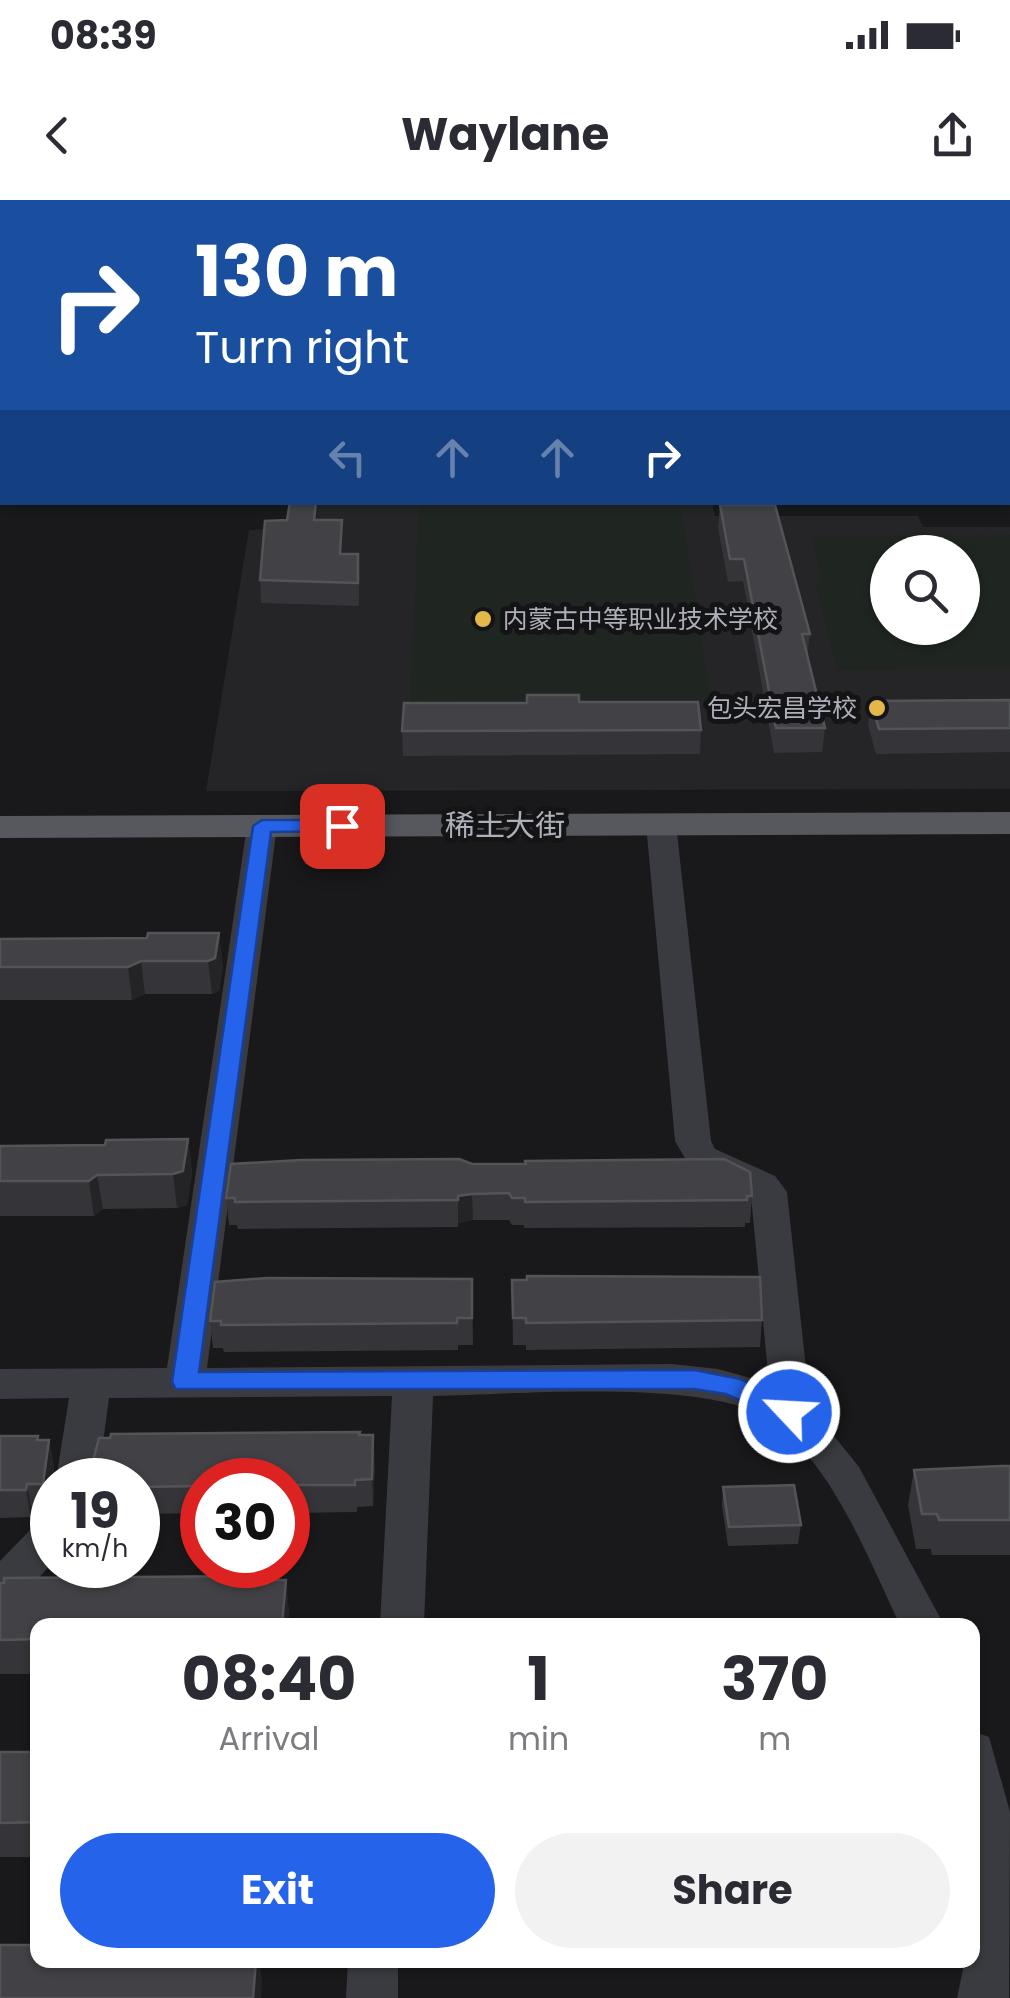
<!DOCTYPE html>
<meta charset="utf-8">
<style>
:root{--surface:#fff;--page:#f2f2f3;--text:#2b2b33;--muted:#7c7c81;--accent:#2563eb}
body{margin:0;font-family:Poppins,"Noto Sans SC",sans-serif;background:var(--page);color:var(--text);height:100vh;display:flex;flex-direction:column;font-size:38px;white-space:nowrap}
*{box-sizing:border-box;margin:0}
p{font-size:32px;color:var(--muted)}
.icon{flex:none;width:55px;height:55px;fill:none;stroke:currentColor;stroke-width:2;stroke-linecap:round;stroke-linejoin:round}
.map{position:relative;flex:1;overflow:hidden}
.side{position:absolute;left:30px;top:1418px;width:950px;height:350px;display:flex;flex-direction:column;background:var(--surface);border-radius:20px;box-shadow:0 2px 8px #0004}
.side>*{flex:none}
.hud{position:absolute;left:0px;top:0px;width:1010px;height:305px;box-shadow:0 2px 8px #0004;background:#1a4fa0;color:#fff;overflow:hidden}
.tools{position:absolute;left:870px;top:335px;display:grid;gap:20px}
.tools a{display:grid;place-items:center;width:110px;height:110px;border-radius:50%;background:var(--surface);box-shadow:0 2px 8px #0004;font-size:50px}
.speed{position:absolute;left:30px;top:1258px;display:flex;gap:20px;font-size:50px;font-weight:700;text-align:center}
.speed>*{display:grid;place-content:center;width:130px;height:130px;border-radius:50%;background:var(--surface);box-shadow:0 2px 8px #0004;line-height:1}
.speed small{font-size:25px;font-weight:400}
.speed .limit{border:15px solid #d22;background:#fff;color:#111}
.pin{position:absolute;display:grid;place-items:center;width:85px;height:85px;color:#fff;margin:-42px;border-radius:20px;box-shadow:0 5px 15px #0006}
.me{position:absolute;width:110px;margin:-55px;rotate:295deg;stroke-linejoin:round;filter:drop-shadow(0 0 8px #0008)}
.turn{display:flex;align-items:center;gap:35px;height:210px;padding:0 30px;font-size:45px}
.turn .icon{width:130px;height:130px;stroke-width:2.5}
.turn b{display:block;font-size:70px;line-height:85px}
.lanes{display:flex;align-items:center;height:95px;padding:0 30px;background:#0003;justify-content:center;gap:50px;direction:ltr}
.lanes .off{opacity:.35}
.eta{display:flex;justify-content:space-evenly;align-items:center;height:170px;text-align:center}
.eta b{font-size:60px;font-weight:700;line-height:70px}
.cta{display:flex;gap:20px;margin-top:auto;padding:20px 30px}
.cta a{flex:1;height:115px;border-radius:60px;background:var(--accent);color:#fff;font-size:40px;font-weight:700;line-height:115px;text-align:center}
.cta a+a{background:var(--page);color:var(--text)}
.status{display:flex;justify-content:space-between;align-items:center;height:70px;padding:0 50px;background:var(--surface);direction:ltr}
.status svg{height:28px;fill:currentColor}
header{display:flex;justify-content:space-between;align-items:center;height:130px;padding:0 30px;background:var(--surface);font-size:45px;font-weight:700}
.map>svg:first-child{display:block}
.built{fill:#252528;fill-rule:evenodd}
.green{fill:#1f2621;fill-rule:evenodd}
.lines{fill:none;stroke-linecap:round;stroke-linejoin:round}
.minor{fill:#3a3b40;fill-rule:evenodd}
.major{fill:#57585e;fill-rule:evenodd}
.wall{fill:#353539}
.shaded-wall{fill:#242427}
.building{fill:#424246;stroke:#535458;stroke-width:2.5}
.route{fill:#2563eb;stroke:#184099;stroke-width:2.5}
.poi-dot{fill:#e2b84a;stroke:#141416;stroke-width:4}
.labels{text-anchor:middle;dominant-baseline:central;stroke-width:10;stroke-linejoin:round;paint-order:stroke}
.far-poi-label{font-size:25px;fill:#adb0b9;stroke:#141416;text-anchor:start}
.street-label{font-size:30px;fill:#adb0b9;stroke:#141416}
</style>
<div class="status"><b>08:39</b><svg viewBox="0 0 49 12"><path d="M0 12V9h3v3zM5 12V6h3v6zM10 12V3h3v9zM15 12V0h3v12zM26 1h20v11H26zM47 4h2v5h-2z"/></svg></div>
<header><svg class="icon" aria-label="back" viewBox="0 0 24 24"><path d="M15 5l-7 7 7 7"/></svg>Waylane<svg class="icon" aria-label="share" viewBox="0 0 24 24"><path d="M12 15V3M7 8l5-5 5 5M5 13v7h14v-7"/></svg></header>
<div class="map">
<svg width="1010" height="1798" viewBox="0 0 1010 1798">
<rect width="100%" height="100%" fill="#19191b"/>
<!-- built -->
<path class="built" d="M712 302 715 316H918L923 327H1010V589L206 591 249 330 287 328 290 303ZM888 352H962V428H888Z"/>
<!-- green -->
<g class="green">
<polygon points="681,306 711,501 410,502 419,307"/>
<path d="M1010 335V469L837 470 815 383 823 382 811 337ZM888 352H962V428H888Z"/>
</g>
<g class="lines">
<!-- minor -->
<g class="minor">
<rect x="219" y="0" width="18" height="2"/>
<rect x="1008" y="63" width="2" height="12"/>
<rect x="0" y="65" width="2" height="12"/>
<path d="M661 615 672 618 676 624 711 941 715 949 775 976 787 992 810 1206 859 1267 944 1425H900C868 1358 836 1273 777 1224 720 1176 512 1195 433 1196L424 1425H380L392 1196 109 1198 98 1280H56L69 1198 0 1199V1169L167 1168 247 626 251 620H273L277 626 207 1168 672 1164 718 1169 769 1183 751 996 689 965 675 941 646 624 650 618Z"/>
<polygon points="52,1318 52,1363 16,1403 0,1408 0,1361 37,1323"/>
<polygon points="972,1531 989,1537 1010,1612 1009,1798 957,1798 965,1760 972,1760"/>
<polygon points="348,1760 398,1760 398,1798 346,1798"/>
</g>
<!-- major -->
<polygon class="major" points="1010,612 1010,634 0,638 0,616"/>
</g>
<!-- wall -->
<g class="wall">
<polygon points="1008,14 1010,19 1010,52 1008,52"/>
<polygon points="720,305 810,434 807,457 825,528 822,552 774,553 743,381 728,382 718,328"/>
<polygon points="318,320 342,320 342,354 359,376 359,406 261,403 260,380"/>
<polygon points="1010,500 1010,552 876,554 868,525 871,501"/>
<polygon points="579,502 701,530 700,554 403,556 402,531"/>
<polygon points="147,738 223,766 219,791 212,794 145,794 132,800 0,800 0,739"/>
<polygon points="188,939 192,973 187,1005 177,1008 103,1009 94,1016 0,1016 0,946 105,945"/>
<polygon points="472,964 752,996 750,1023 745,1023 745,1027 524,1028 524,1025 512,1025 509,1020 473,1020 458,1023 458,1027 238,1029 237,1025 229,1025 226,998"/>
<polygon points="472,1079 473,1145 458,1145 458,1150 224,1152 223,1148 213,1148 210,1121"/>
<polygon points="512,1080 762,1120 760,1147 526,1150 526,1145 513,1145"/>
<polygon points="360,1235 373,1235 375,1262 373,1306 357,1307 357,1312 288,1313 288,1280 202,1280 202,1313 138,1314 138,1280"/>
<polygon points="0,1236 49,1240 54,1267 48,1312 32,1312 31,1317 0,1318"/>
<polygon points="1010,1266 1010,1355 932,1355 931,1349 916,1349 908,1305 914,1270"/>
<polygon points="723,1287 801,1325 798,1344 728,1346 722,1306"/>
<polygon points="286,1380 289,1415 288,1425 38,1425 38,1474 0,1474 0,1383"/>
<rect x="0" y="1552" width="38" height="105"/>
</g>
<!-- shaded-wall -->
<g class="shaded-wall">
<polygon points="316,302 320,302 315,342 314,320"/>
<polygon points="342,320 343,342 341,377 340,354"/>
<polygon points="219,733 223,766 219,791 212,794 208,761"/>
<polygon points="141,761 145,794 132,800 128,767"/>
<polygon points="188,939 192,973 187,1005 177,1008 173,974"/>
<polygon points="97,975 103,1009 94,1016 89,981"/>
<polygon points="472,994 473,1020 458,1023 458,996"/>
<polygon points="373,1235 375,1262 373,1306 372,1279"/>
<polygon points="49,1240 54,1267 48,1312 43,1284"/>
<polygon points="27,1284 32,1312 31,1317 26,1290"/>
<polygon points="286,1380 289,1415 288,1425 282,1425"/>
<polygon points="256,1760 259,1760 262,1781 261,1798 253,1798"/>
</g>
<!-- building -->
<g class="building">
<polygon points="254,0 1000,0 1002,2 253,2"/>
<polygon points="1008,14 1010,19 1010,38 1008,38"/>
<polygon points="290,302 316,302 314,320 342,320 340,354 358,354 358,383 260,380 265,321 287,320"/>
<polygon points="720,305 775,305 810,434 802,434 825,528 776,528 744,359 730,359"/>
<polygon points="527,495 579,495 579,502 698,502 701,530 402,531 404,503 527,503"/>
<polygon points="1010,500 1010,528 879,529 871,501"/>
<polygon points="148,733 219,733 215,758 208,761 141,761 128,767 0,767 0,739 147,738"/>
<polygon points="188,939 183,971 173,974 97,975 89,981 0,981 0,946 105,945 106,940"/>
<polygon points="459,959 472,964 526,964 525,961 724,959 750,972 752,996 747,996 747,1000 525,1002 525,998 512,998 509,993 472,994 458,996 458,1000 235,1002 235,998 226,998 231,964 301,960"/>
<polygon points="527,1076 760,1077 762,1120 526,1123 526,1118 513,1118 512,1080 527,1080"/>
<polygon points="267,1078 472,1079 472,1118 457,1118 457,1123 221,1125 221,1121 210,1121 215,1082"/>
<polygon points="360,1232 359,1235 373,1235 372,1279 355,1280 355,1285 288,1285 288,1280 202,1280 202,1286 138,1287 138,1280 88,1280 99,1238 110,1238 111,1234"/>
<polygon points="0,1236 38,1236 37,1240 49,1240 43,1284 27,1284 26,1290 0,1290"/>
<polygon points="1001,1266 1010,1266 1010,1320 939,1320 937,1314 922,1314 914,1270"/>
<polygon points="794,1285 801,1325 729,1327 723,1287"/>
<polygon points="271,1376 270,1380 286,1380 282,1425 38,1425 38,1439 0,1440 0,1383 4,1383 4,1378"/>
<polygon points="0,1552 38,1552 38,1622 0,1623"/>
<polygon points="0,1745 38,1745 38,1760 256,1760 253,1798 0,1798"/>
</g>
<!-- route -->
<polygon class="route" points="262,620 342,620 352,626 342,631 271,632 199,1172 694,1170 740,1179 799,1205 802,1212 799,1219 789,1222 726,1194 694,1189 176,1189 172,1182 253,626"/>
<!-- markers -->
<g class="poi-dot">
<circle cx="483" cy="419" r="10"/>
<circle cx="877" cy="508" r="10"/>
</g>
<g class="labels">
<!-- far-poi labels -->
<g class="far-poi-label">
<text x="503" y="419">内蒙古中等职业技术学校</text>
<text x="857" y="508" text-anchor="end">包头宏昌学校</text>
</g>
<!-- street labels -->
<g class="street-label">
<text x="505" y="625">稀土大街</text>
</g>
</g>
</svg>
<div class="tools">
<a><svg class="icon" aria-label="search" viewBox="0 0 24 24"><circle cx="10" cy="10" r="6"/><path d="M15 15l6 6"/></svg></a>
</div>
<div class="speed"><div>19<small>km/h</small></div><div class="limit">30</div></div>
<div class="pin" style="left:342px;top:626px;background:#d93025"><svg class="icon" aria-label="arrive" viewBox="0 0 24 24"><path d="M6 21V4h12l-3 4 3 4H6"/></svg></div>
<svg class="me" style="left:789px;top:1212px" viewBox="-20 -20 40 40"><circle r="17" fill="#2563eb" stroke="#fff" stroke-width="3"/><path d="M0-11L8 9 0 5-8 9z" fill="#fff"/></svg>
<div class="hud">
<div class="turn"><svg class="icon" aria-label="right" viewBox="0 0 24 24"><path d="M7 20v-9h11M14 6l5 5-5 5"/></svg><div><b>130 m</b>Turn right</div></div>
<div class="lanes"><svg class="icon off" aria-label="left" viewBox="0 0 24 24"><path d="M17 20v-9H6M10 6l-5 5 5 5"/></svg><svg class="icon off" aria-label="ahead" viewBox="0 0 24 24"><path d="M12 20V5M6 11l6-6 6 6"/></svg><svg class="icon off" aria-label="ahead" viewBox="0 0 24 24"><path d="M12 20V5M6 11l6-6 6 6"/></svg><svg class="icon" aria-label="right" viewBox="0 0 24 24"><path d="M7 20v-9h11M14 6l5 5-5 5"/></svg></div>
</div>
<section class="side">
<div class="eta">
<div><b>08:40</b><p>Arrival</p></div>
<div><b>1</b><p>min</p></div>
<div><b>370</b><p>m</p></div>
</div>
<div class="cta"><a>Exit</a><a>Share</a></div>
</section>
</div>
